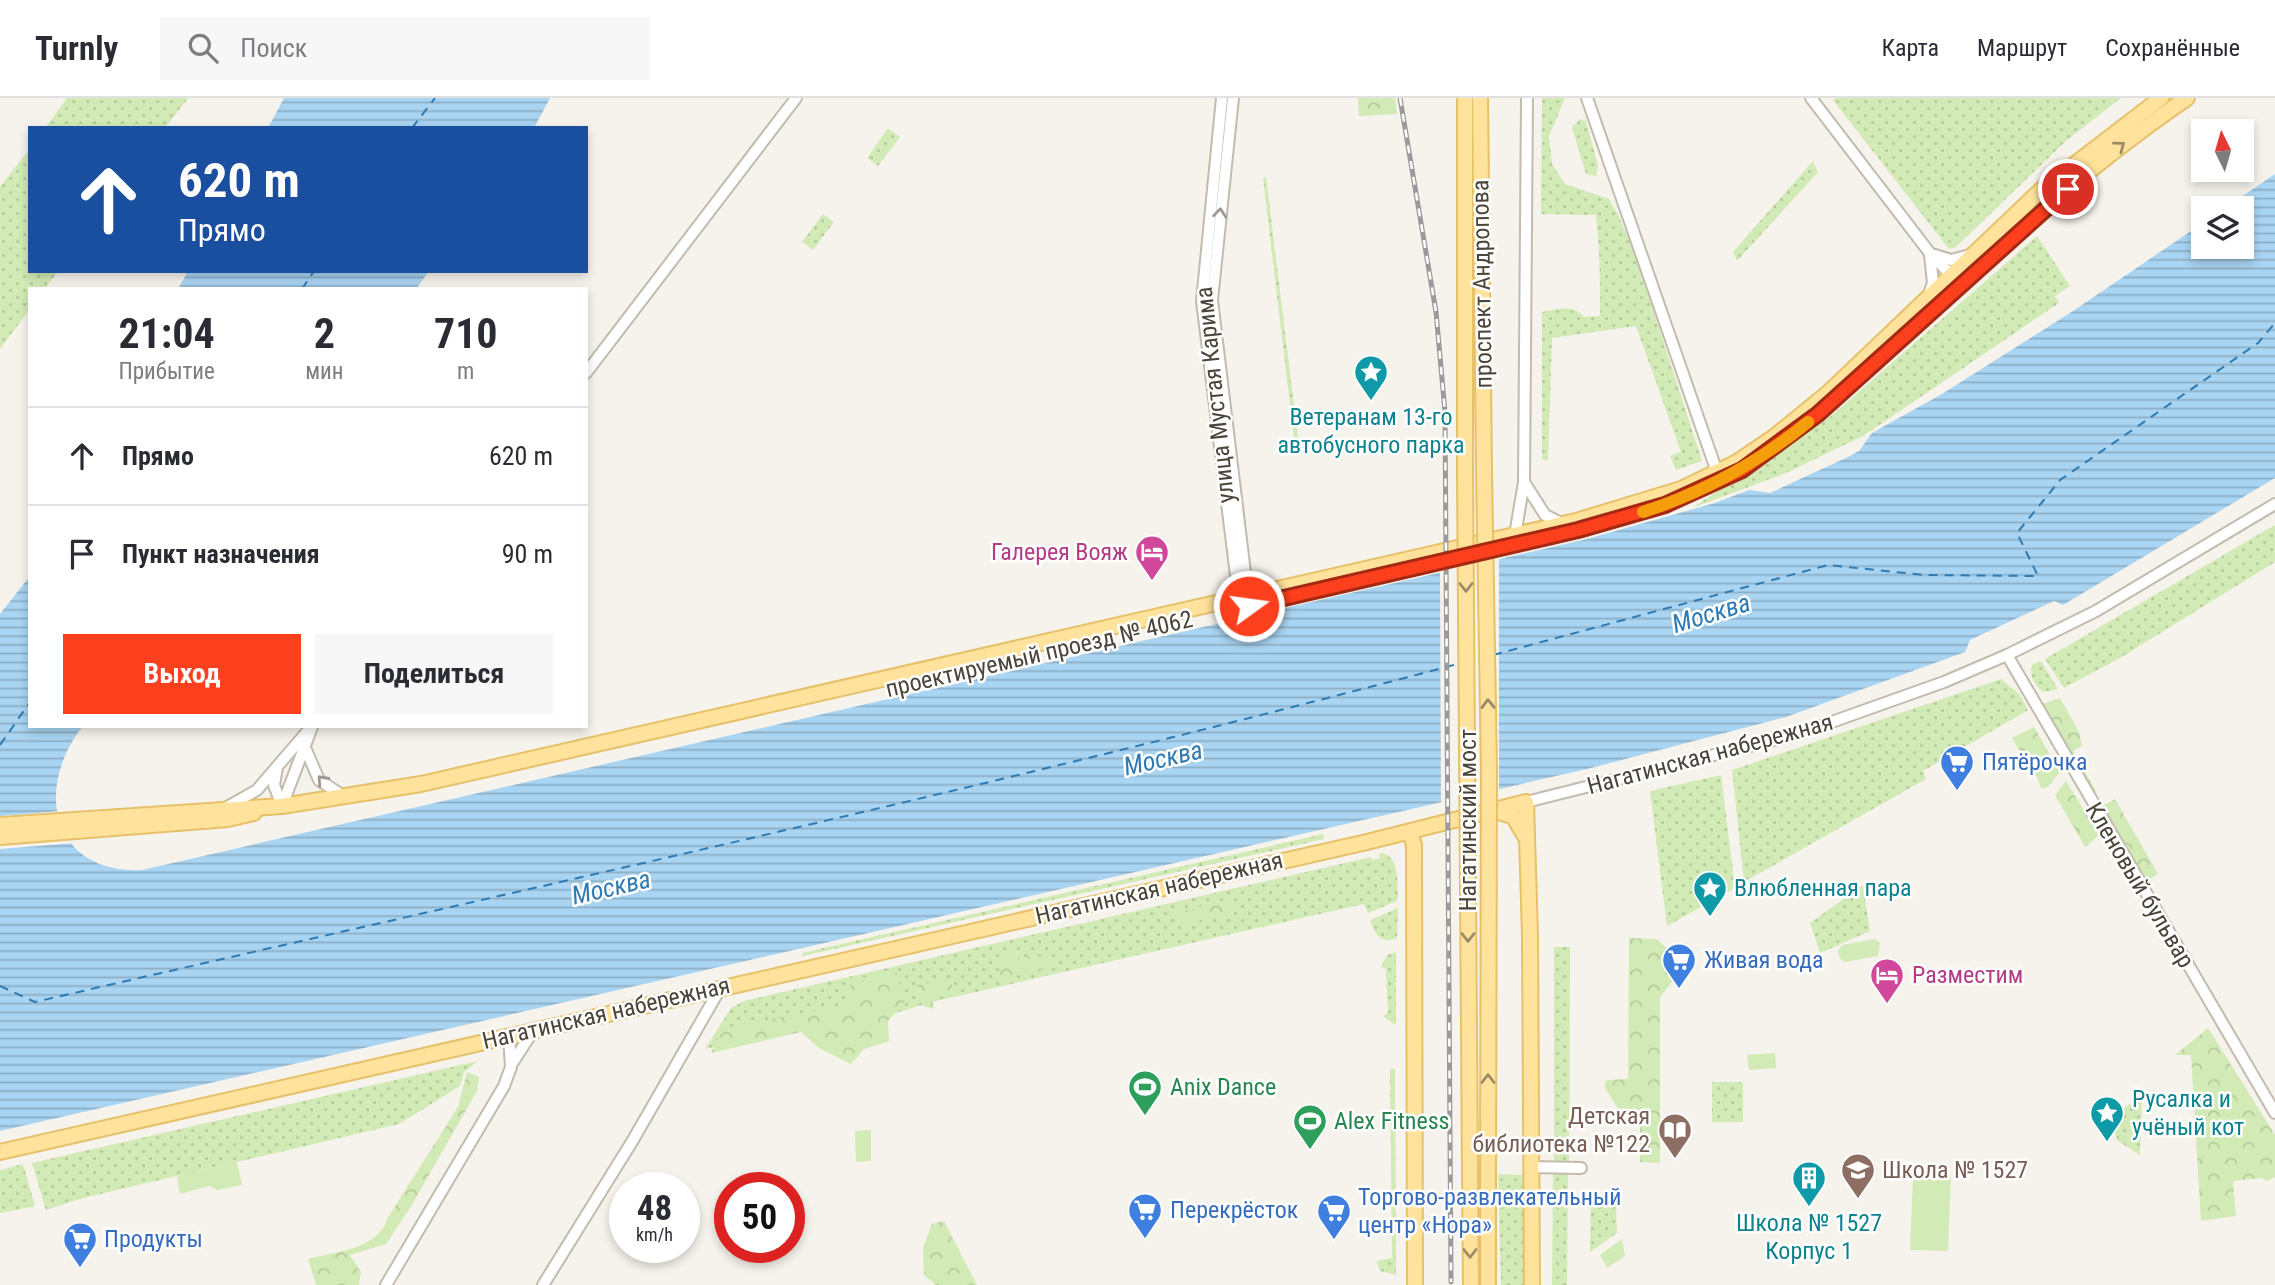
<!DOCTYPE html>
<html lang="ru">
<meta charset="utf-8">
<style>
:root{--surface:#fff;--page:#f7f7f7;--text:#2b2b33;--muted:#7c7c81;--line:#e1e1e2;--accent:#fc3f1d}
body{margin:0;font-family:"Roboto Condensed",sans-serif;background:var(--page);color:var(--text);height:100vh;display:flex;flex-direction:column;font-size:26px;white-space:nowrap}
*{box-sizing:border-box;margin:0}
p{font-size:23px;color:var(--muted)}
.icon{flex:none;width:38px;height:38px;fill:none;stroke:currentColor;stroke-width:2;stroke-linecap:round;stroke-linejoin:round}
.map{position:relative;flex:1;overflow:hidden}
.panel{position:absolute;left:28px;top:189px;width:560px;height:441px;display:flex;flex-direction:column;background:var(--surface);border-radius:0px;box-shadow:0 4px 10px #0003}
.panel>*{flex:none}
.hud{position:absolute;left:28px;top:28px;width:560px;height:147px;border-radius:0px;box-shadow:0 4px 10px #0003;background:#1a4fa0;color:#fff;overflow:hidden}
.needle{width:46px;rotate:355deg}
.buttons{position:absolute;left:2191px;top:21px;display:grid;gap:14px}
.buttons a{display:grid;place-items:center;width:63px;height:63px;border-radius:0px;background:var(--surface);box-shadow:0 4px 10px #0003;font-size:35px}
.speed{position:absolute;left:609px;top:1074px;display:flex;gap:14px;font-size:35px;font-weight:700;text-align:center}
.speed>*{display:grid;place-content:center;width:91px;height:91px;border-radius:50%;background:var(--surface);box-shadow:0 4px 10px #0003;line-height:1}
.speed small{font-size:18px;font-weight:400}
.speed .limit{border:10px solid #d22;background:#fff;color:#111}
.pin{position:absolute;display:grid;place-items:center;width:60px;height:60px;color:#fff;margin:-30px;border:4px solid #fff;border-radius:50%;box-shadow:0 2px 7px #0007}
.me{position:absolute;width:77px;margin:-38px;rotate:76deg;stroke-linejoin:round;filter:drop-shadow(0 0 5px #0008)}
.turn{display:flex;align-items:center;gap:24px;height:147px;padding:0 35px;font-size:32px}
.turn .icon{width:91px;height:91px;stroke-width:2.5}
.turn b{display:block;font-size:49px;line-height:60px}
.eta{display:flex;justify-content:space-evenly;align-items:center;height:119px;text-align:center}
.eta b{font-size:42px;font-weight:700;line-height:49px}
.button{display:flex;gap:14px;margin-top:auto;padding:14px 35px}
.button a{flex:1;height:80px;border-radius:0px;background:var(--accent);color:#fff;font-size:28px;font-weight:700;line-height:80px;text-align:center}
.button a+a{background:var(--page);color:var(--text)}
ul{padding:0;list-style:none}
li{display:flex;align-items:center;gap:21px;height:98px;padding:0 35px;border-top:2px solid var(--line)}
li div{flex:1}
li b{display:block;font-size:26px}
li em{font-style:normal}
header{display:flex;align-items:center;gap:42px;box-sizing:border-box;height:98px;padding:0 35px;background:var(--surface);border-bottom:2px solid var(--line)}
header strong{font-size:33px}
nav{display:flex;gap:38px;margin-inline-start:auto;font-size:24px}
.search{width:490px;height:63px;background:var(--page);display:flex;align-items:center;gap:18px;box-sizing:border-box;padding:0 24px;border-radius:0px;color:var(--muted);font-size:26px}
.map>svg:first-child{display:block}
.grass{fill:url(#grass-dots)}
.forest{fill:url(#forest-crowns)}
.pitch{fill:#d2eab5}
.water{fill:url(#water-rules)}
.pier{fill:#f6f3ec}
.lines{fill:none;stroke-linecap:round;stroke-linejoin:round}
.ferry{stroke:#2e7ab2;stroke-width:2;stroke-dasharray:9 7;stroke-linecap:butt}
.minor-casing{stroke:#c2bbae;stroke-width:14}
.major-casing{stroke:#e6c16a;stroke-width:18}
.minor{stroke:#fff;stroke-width:10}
.major{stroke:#ffe39c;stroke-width:14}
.rail-casing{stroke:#9a9a9a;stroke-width:5}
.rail{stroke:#fff;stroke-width:2.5;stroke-dasharray:8;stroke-linecap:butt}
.major-bridge-casing{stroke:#e6c16a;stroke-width:18;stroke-linecap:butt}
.major-bridge{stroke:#ffe39c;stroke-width:14}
.oneway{stroke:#9c8c66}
.oneway2{stroke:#9c9892}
.route-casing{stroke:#a42913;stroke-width:18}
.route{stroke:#fc3f1d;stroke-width:12}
.slow{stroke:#f59e0b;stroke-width:12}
.labels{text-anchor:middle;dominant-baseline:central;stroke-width:5;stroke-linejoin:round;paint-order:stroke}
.street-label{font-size:24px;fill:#4b4439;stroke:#fff}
.culture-label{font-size:24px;fill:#0d838f;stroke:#fff}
.hotel-label{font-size:24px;fill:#b23c85;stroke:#fff;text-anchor:end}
.shop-label{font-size:24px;fill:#366cbe;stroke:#fff;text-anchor:start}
.leisure-label{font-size:24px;fill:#27864d;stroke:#fff;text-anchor:start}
.education-label{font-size:24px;fill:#785e54;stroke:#fff;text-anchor:end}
.water-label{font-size:26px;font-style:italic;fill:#2e7ab2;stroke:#fff}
</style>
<header>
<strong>Turnly</strong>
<div class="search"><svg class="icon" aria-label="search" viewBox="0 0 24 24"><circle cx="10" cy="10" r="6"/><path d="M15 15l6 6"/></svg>Поиск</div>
<nav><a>Карта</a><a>Маршрут</a><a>Сохранённые</a></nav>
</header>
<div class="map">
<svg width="2275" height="1187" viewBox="0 0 2275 1187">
<defs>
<pattern id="grass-dots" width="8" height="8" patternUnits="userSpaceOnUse" patternTransform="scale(1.75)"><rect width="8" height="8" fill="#d2eab5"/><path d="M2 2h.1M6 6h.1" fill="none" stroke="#b6ca9c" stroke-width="1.8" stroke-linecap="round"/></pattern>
<pattern id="forest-crowns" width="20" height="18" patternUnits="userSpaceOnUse" patternTransform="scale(1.75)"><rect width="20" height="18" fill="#d2eab5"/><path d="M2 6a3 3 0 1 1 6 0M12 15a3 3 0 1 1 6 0" fill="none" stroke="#b6ca9c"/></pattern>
<pattern id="water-rules" width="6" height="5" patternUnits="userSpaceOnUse" patternTransform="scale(1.75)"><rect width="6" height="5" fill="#a9d4f2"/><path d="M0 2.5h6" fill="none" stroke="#8caec5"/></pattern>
</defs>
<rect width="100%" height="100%" fill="#f6f3ec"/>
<!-- grass -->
<g class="grass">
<polygon points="67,0 188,0 165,30 45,30"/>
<path d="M1542 0H1565L1549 38 1552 66 1565 86 1609 101 1618 117 1635 155 1702 363 1676 372 1670 358 1681 354 1636 228 1552 240 1548 363 1542 361V214C1556 211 1574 206 1584 219L1600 218C1600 184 1600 152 1596 117L1541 116Z"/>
<polygon points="1836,0 2121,0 2067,42 1956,149 1949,151 1833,2"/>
<polygon points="1580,21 1586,23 1598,68 1596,78 1586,76 1572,29"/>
<polygon points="888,30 900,39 878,68 867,60"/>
<polygon points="30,50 30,173 58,173 45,191 30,191 30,211 0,251 0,89"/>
<polygon points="1813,63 1818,74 1737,163 1733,154"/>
<polygon points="1266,79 1298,340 1294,340 1263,80"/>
<polygon points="823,116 834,124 813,152 802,144"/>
<polygon points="2037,138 2070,188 2055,198 2059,205 1863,338 1786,375 1692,410 1830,319"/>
<polygon points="2275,427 2275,464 2120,560 2064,590 2045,561"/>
<path d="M2040 563 2042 565 2058 591 2043 594C2034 587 2029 578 2032 567Z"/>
<polygon points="2001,581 2020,597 2028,612 1923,673 1926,681 1744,784 1732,672"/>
<polygon points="1721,677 1735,790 1667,828 1650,693"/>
<polygon points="1323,736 1324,741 803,858 802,855"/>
<path d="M1379 755C1400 756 1397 783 1398 799L1397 803 1368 815 1364 806 936 903 855 927 832 922 705 951 731 910 744 903 1371 759 1372 762 1380 760Z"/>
<polygon points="1863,787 1870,833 1820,855 1810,825"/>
<path d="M1398 810 1397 840C1381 846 1375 837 1370 822Z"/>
<polygon points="1554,849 1570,849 1569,1065 1554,1065"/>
<polygon points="1396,854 1396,926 1394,926 1383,918 1388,915 1386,871 1381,869 1387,857"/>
<polygon points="478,963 464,974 460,988 399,1026 83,1100 46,1112 32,1065"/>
<polygon points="1390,971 1395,971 1396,1177 1380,1173 1377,1163 1392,1160"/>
<rect x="1712" y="984" width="31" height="40"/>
<polygon points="2142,998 2140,1057 2118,1043 2108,1020"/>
<polygon points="23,1066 35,1108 0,1115 0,1072"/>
<polygon points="1498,1076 1523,1077 1523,1187 1501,1187"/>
<polygon points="1553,1076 1568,1076 1567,1187 1552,1187"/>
<polygon points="1591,1101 1616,1106 1617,1135 1590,1154"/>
</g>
<!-- forest -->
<g class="forest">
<polygon points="1358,0 1395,0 1397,16 1359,18"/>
<polygon points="2060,600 2079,634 2082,648 2073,653 2096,693 2091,696 2043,606"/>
<path d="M2034 629 2060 674 2048 689 2041 690C2035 670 2022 659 2012 640Z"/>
<polygon points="2066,683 2099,737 2085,749 2055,697"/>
<polygon points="2115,701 2158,776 2144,784 2101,709"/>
<polygon points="1231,801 1236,813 1176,829 1175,815"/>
<polygon points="1629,840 1657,841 1685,868 1660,899 1660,1065 1640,1064 1640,1016 1620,1014 1604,988 1606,982 1628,981"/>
<polygon points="1010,854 1017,861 1033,857 1049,861 1049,870 1000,881 1000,863"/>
<polygon points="891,872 897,875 904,905 888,923 889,943 864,951 851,966 819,950 801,934 711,955 723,930 835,909 845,901 852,883"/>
<polygon points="951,881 954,895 932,901 934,911 923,908 917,887"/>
<polygon points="2208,930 2275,1037 2275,1079 2267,1083 2262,1080 2233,1083 2236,1118 2201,1123 2191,957 2175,957"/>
<path d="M467 974 479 979 477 993 410 1110 386 1146 350 1157 361 1174 359 1187H316L308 1161C334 1154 379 1151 387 1121L458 1009Z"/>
<polygon points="944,1123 977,1187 936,1187 924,1177 923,1150 932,1126"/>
</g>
<!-- pitch -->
<g class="pitch">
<polygon points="1875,841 1880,845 1878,858 1845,864 1840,861 1838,853 1842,847"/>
<polygon points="1775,955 1776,970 1749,972 1747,957"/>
<polygon points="871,1032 871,1063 856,1064 855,1033"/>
<polygon points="237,1064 242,1087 218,1092 209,1088 180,1096 177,1078"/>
<polygon points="1913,1078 1951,1079 1948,1153 1910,1152"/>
<polygon points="1622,1141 1625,1158 1607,1170 1600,1157"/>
</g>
<!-- water -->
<g class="water">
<polygon points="284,0 550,0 534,30 268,30"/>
<path d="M2275 76V380L2063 507 2054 503 1970 542 1965 554 1786 619 1587 671 0 1033V516L30 478V628H83C33 691 52 776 142 772L1587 441 1715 405 1749 392 1770 395 1848 359 1859 353 1872 335 1942 296 2070 215 2203 125V149H2242V110H2225Z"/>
<polygon points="188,173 429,173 416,191 178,191"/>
</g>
<!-- pier -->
<g class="pier">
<polygon points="1499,457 1499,695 1441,708 1440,470"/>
<polygon points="60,713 68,734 76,745 0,751 0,718"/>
</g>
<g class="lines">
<!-- ferry -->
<g class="ferry">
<polyline points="412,30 435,0"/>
<polyline points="302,191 314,173"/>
<polyline points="1493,557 1828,467 1924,477 2038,478 2017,435 2060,382 2258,245 2275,225"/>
<polyline points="0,647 30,604"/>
<path d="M0 888 35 904C511 794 989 691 1461 565"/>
</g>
<!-- minor casing -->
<g class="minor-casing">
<g id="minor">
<polyline points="1222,0 1202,203 1240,510"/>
<polyline points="1233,0 1212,202 1249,508"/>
<polyline points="1587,0 1717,374"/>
<polyline points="1811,0 1929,154 1946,172 1959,176"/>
<polyline points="1935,157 1951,162 1970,157"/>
<polyline points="1928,199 1933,185 1930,157"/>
<polyline points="586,275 796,0"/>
<polyline points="1524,384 1545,417 1563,426"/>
<polyline points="1515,437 1524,384 1527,0"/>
<polyline points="2007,557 2275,1015"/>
<polyline points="306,652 319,682 343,698"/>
<polyline points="277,669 274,687 282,708"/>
<polyline points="1526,704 1798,636 1944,584 2007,557 2096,513 2275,406"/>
<polyline points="282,708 312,629"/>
<polyline points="227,709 257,692 312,628"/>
<polyline points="513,964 533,933"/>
<polyline points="1531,1069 1581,1070"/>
<polyline points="386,1187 504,988 511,969 509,937"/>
<polyline points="543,1187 633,1042 721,889"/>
</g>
</g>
<!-- major casing -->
<g class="major-casing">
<g id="major">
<polyline points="1465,0 1465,371"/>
<polyline points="1480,0 1484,372"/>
<path d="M1852 285C1959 185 2066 83 2187 0"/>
<polyline points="1494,713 1513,718 1526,740"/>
<polyline points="0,727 282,708 421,686 1576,423 1681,391 1737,364 1774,339 1828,295 2040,93 2161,0"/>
<polyline points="1410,734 1414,747 1415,1187"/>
<polyline points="0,739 228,721 254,715"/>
<polyline points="0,1054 1367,744 1526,704 1530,838 1532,1187"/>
<polyline points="1470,1073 1471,1187"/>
<polyline points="1488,1074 1488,1187"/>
</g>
</g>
<!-- minor -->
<use href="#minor" class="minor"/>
<!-- major -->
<use href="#major" class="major"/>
<!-- rail casing -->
<g class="rail-casing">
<polyline id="rail" points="1400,0 1436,214 1445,314 1451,1184"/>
</g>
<!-- rail -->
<use href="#rail" class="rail"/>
<!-- major-bridge casing -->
<g class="major-bridge-casing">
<g id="major-bridge">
<polyline points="1465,371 1470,1073"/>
<polyline points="1484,372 1489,674 1488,1074"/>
</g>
</g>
<!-- major-bridge -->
<use href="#major-bridge" class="major-bridge"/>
</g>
<!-- one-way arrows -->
<defs><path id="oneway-chevron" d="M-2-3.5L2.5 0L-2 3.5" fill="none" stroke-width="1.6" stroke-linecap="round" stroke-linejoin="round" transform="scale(1.75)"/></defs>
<g class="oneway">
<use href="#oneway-chevron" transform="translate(2120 48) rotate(-37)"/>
<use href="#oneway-chevron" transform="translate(1466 489) rotate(90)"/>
<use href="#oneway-chevron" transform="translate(1488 606) rotate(-91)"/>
<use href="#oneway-chevron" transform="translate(1468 839) rotate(90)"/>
<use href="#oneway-chevron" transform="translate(1488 981) rotate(-90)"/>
<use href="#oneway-chevron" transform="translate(1470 1155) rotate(90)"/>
</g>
<g class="oneway2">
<use href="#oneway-chevron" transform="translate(1220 115) rotate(-84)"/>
<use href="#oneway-chevron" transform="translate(322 682) rotate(-132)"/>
</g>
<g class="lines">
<!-- route casing -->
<g class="route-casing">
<polyline id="route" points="1249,508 1578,432 1665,407 1742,372 1818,316 2068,91"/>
</g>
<!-- route -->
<use href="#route" class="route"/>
<!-- slow -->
<path class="slow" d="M1643 414C1704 394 1758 365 1808 324"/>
</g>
<!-- icons -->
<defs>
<g id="sight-pin" transform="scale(1.75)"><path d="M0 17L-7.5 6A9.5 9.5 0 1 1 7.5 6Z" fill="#0f9aa8" stroke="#fff"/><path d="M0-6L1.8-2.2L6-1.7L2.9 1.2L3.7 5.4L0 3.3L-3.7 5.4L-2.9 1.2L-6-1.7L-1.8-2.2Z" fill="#fff"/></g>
<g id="hotel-pin" transform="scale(1.75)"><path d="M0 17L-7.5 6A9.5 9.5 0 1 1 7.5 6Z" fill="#d1479c" stroke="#fff"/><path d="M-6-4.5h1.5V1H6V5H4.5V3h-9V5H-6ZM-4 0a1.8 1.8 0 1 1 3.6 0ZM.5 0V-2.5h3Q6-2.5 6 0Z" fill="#fff"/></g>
<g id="supermarket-pin" transform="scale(1.75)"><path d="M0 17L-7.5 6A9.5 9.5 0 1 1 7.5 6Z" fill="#3f7fe0" stroke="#fff"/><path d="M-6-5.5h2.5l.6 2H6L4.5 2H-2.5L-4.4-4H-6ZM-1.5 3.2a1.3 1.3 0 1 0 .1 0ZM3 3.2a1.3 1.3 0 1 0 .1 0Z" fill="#fff"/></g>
<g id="stadium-pin" transform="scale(1.75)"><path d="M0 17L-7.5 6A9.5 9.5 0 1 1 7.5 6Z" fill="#2e9e5b" stroke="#fff"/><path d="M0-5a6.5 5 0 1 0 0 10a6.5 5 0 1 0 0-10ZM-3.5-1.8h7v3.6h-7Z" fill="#fff"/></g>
<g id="library-pin" transform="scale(1.75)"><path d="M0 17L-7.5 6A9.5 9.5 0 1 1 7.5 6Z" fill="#8d6e63" stroke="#fff"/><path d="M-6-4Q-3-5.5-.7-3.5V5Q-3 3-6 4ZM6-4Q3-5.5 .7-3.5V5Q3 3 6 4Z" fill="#fff"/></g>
<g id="school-pin" transform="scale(1.75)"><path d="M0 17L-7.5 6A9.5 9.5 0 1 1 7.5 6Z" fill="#8d6e63" stroke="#fff"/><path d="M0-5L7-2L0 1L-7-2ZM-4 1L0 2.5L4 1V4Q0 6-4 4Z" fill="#fff"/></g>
<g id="building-pin" transform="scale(1.75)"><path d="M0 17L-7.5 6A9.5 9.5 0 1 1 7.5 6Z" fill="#0f9aa8" stroke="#fff"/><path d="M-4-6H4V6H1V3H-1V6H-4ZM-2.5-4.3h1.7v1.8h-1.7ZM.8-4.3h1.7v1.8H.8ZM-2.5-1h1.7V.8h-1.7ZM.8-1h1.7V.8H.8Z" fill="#fff"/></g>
</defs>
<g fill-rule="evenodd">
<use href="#sight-pin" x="1371" y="274"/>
<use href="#hotel-pin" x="1152" y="454"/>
<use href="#supermarket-pin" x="1957" y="664"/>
<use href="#sight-pin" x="1710" y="790"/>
<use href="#supermarket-pin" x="1679" y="862"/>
<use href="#hotel-pin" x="1887" y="877"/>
<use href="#stadium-pin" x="1145" y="989"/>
<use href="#sight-pin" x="2107" y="1015"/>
<use href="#stadium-pin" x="1310" y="1023"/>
<use href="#library-pin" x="1675" y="1032"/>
<use href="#school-pin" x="1858" y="1072"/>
<use href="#building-pin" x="1809" y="1080"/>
<use href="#supermarket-pin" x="1145" y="1112"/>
<use href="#supermarket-pin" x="1334" y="1113"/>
<use href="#supermarket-pin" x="80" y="1141"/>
</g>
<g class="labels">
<!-- street labels -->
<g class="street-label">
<text transform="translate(1482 186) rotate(-91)">проспект Андропова</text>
<text transform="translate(1215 297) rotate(-96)">улица Мустая Карима</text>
<text transform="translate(1039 556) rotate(-13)">проектируемый проезд № 4062</text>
<text transform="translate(1710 656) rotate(-15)">Нагатинская набережная</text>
<text transform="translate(1468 722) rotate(-90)">Нагатинский мост</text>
<text transform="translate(2140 787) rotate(59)">Кленовый бульвар</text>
<text transform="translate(1159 790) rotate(-13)">Нагатинская набережная</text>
<text transform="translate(606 915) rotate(-13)">Нагатинская набережная</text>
</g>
<!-- culture labels -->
<g class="culture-label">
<text x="1371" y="319">Ветеранам 13-го<tspan x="1371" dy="28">автобусного парка</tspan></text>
<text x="1734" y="790" text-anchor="start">Влюбленная пара</text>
<text x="2132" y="1001" text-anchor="start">Русалка и<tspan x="2132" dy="28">учёный кот</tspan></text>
<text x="1809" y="1125">Школа № 1527<tspan x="1809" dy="28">Корпус 1</tspan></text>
</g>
<!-- hotel labels -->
<g class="hotel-label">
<text x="1128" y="454">Галерея Вояж</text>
<text x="1912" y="877" text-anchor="start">Разместим</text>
</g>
<!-- shop labels -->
<g class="shop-label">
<text x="1982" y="664">Пятёрочка</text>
<text x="1704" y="862">Живая вода</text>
<text x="1358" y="1099">Торгово-развлекательный<tspan x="1358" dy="28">центр «Нора»</tspan></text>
<text x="1170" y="1112">Перекрёсток</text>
<text x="104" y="1141">Продукты</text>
</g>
<!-- leisure labels -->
<g class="leisure-label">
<text x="1170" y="989">Anix Dance</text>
<text x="1334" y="1023">Alex Fitness</text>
</g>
<!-- education labels -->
<g class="education-label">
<text x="1650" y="1018">Детская<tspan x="1650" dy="28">библиотека №122</tspan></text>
<text x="1882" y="1072" text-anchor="start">Школа № 1527</text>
</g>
<!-- water labels -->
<g class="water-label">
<text transform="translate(1711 515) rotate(-17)">Москва</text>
<text transform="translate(1163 660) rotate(-13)">Москва</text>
<text transform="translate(611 789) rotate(-13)">Москва</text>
</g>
</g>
</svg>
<div class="buttons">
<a><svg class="needle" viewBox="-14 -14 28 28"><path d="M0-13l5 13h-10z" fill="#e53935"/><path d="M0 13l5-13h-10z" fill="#7c7c81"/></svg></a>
<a><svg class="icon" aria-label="layers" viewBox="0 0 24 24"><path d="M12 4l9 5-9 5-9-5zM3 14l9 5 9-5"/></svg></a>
</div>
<div class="speed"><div>48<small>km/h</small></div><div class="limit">50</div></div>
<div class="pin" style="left:2068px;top:91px;background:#d93025"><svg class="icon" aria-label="arrive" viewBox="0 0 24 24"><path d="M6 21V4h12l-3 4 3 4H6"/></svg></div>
<svg class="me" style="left:1249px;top:508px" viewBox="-20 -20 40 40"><circle r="17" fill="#fc3f1d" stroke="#fff" stroke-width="3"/><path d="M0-11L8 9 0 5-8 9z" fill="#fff"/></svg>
<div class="hud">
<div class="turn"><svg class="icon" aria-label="ahead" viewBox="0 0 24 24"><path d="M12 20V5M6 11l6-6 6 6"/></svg><div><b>620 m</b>Прямо</div></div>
</div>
<section class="panel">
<div class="eta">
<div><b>21:04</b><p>Прибытие</p></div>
<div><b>2</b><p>мин</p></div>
<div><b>710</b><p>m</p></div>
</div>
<ul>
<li><svg class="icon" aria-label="ahead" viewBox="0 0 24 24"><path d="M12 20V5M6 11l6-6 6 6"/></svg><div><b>Прямо</b></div><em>620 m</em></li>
<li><svg class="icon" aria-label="arrive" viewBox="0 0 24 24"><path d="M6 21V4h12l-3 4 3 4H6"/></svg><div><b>Пункт назначения</b></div><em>90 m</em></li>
</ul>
<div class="button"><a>Выход</a><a>Поделиться</a></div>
</section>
</div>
